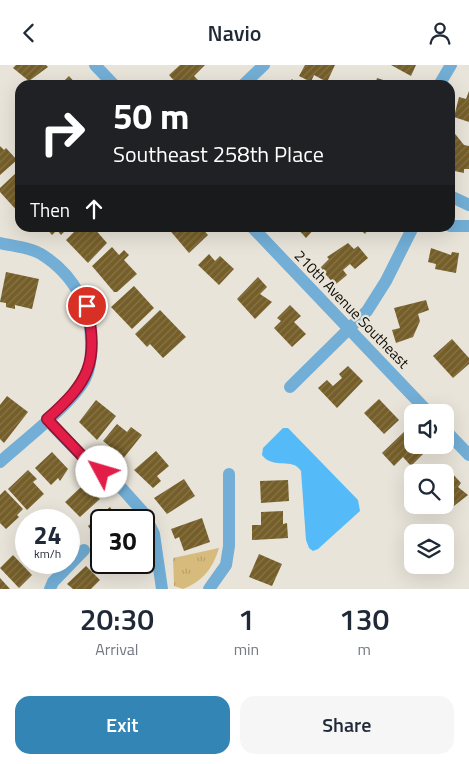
<!DOCTYPE html>
<style>
:root{--surface:#fff;--page:#f6f6f7;--text:#1f2937;--muted:#747a83;--accent:#3285b5}
body{margin:0;font-family:"Titillium Web",sans-serif;background:var(--page);color:var(--text);height:100vh;display:flex;flex-direction:column;font-size:19px;white-space:nowrap}
*{box-sizing:border-box;margin:0}
p{font-size:16px;color:var(--muted)}
.icon{flex:none;width:28px;height:28px;fill:none;stroke:currentColor;stroke-width:2;stroke-linecap:round;stroke-linejoin:round}
.map{position:relative;height:524px;overflow:hidden}
.sheet{display:flex;flex-direction:column;background:var(--surface);flex:1}
.sheet>*{flex:none}
.guide{position:absolute;left:15px;top:15px;width:440px;height:152px;border-radius:15px;box-shadow:0 5px 20px #0002;background:#202124;color:#fff;overflow:hidden}
.tools{position:absolute;left:404px;top:339px;display:grid;gap:10px}
.tools a{display:grid;place-items:center;width:50px;height:50px;border-radius:10px;background:var(--surface);box-shadow:0 5px 20px #0002;font-size:25px}
.speed{position:absolute;left:15px;top:444px;display:flex;gap:10px;font-size:25px;font-weight:700;text-align:center}
.speed>*{display:grid;place-content:center;width:65px;height:65px;border-radius:50%;background:var(--surface);box-shadow:0 5px 20px #0002;line-height:1}
.speed small{font-size:12px;font-weight:400}
.speed .limit{border:2px solid #111;border-radius:8px;background:#fff;color:#111}
.pin{position:absolute;display:grid;place-items:center;width:42px;height:42px;color:#fff;margin:-21px;border:2px solid #fff;border-radius:50%;box-shadow:0 1px 5px #0007}
.me{position:absolute;width:55px;margin:-28px;rotate:309deg;stroke-linejoin:round;filter:drop-shadow(0 0 4px #0008)}
.turn{display:flex;align-items:center;gap:18px;height:105px;padding:0 15px;font-size:22px}
.turn .icon{width:65px;height:65px;stroke-width:2.5}
.turn b{display:block;font-size:35px;line-height:42px}
.then{display:flex;align-items:center;height:48px;padding:0 15px;background:#0003;gap:10px;font-size:19px}
.eta{display:flex;justify-content:space-evenly;align-items:center;height:85px;text-align:center}
.eta b{font-size:30px;font-weight:600;line-height:35px}
.button{display:flex;gap:10px;margin-top:auto;padding:10px 15px}
.button a{flex:1;height:58px;border-radius:15px;background:var(--accent);color:#fff;font-size:20px;font-weight:600;line-height:58px;text-align:center}
.button a+a{background:var(--page);color:var(--text)}
header{display:flex;justify-content:space-between;align-items:center;height:65px;padding:0 15px;background:var(--surface);font-size:22px;font-weight:600}
.map>svg:first-child{display:block}
.park{fill:url(#park-tufts)}
.water{fill:#55bbf8}
.building{fill:url(#building-hatch)}
.lines{fill:none;stroke-linecap:round;stroke-linejoin:round}
.minor{stroke:#72aed6;stroke-width:12}
.route-casing{stroke:#92132f;stroke-width:12}
.route{stroke:#e11d48;stroke-width:9}
.labels{text-anchor:middle;dominant-baseline:central;stroke-width:4.5;stroke-linejoin:round;paint-order:stroke}
.street-label{font-size:15px;fill:#0e0c08;stroke:#e9e4d9}
</style>
<header><svg class="icon" aria-label="back" viewBox="0 0 24 24"><path d="M15 5l-7 7 7 7"/></svg>Navio<svg class="icon" aria-label="person" viewBox="0 0 24 24"><circle cx="12" cy="8" r="4"/><path d="M4 21q1-7 8-7t8 7"/></svg></header>
<div class="map">
<svg width="469" height="524" viewBox="0 0 469 524">
<defs>
<pattern id="park-tufts" width="24" height="20" patternUnits="userSpaceOnUse" patternTransform="scale(1.25)"><rect width="24" height="20" fill="#d7bb7d"/><path d="M3 7l-1-3M5 7V3M7 7l1-3M15 17l-1-3M17 17v-4M19 17l1-3" fill="none" stroke="#b7a06b"/></pattern>
<pattern id="building-hatch" width="6" height="6" patternUnits="userSpaceOnUse" patternTransform="scale(1.25)"><rect width="6" height="6" fill="#755e28"/><path d="M-1 1l2-2M0 6l6-6M5 7l2-2" fill="none" stroke="#86744b"/></pattern>
</defs>
<rect width="100%" height="100%" fill="#e9e4d9"/>
<!-- park -->
<path class="park" d="M219 483C213 503 203 516 183 524L174 521 173 493Z"/>
<!-- water -->
<path class="water" d="M283 363H288L358 435 360 446 318 484 313 486 309 483 306 475 301 406C293 392 273 405 262 390L263 383Z"/>
<!-- building -->
<g class="building">
<polygon points="16,0 46,0 48,2 29,16 13,3"/>
<polygon points="180,0 205,0 194,11 203,20 178,20 169,10"/>
<polygon points="305,0 335,0 327,17 314,10 311,17 299,11"/>
<polygon points="391,0 416,0 411,11"/>
<polygon points="69,11 77,20 60,20"/>
<polygon points="377,13 393,18 392,20 375,20"/>
<polygon points="292,14 298,20 285,20"/>
<polygon points="469,26 469,57 454,52 459,32 466,34"/>
<polygon points="452,65 464,80 469,81 469,104 464,104 464,108 450,105 451,91 454,91 454,88 452,85 450,86 450,67"/>
<polygon points="0,81 4,85 6,83 17,95 0,110"/>
<polygon points="17,107 20,110 20,149 0,127 0,123"/>
<polygon points="45,162 69,162 61,170 57,165 52,170"/>
<polygon points="79,162 93,162 107,178 88,198 66,175"/>
<polygon points="167,162 201,162 208,170 189,188"/>
<polygon points="296,162 316,162 306,173"/>
<polygon points="357,162 370,162 365,169"/>
<polygon points="348,178 354,184 358,181 368,193 355,204 350,199 343,205 347,210 335,220 320,203 329,194 327,192"/>
<polygon points="112,182 119,190 124,185 129,190 124,195 137,209 117,227 114,227 92,201"/>
<polygon points="431,183 451,190 452,187 459,188 456,208 435,204 436,199 428,197"/>
<polygon points="209,189 215,196 220,191 234,204 219,220 198,200"/>
<polygon points="6,207 39,214 32,244 15,240 15,244 6,242 6,238 0,237"/>
<polygon points="258,212 267,222 260,229 272,237 255,254 237,234"/>
<polygon points="134,221 154,243 132,264 111,242"/>
<polygon points="426,235 429,245 418,249 420,256 413,272 396,278 392,265 400,263 394,243"/>
<polygon points="290,240 301,251 294,257 306,269 292,282 274,263 281,256 277,253"/>
<polygon points="160,245 186,272 163,293 150,279 147,282 135,269"/>
<polygon points="452,274 469,293 469,299 453,313 433,291"/>
<polygon points="348,301 363,316 337,343 318,323 327,315 333,321 342,313 339,309"/>
<polygon points="7,331 28,347 4,378 0,374 0,340"/>
<polygon points="379,334 399,355 384,369 364,348"/>
<polygon points="96,335 116,351 97,375 79,357"/>
<polygon points="117,359 127,367 131,362 142,370 118,400 107,392 113,384 103,376"/>
<polygon points="405,366 412,374 412,380 424,380 428,384 411,401 403,392 394,401 382,388"/>
<polygon points="156,386 169,401 157,411 161,416 153,423 134,405"/>
<polygon points="52,387 68,404 60,416 58,413 51,420 35,403"/>
<polygon points="28,405 37,414 33,417 44,429 27,445 8,424"/>
<polygon points="451,407 461,418 458,422 468,430 450,444 445,439 445,412"/>
<polygon points="184,414 195,431 167,449 154,433"/>
<polygon points="288,415 289,436 261,438 260,416"/>
<polygon points="81,422 87,428 91,424 100,434 80,452 65,437"/>
<polygon points="5,425 23,444 17,450 19,452 6,464 0,458 0,430"/>
<polygon points="110,442 119,455 101,455 101,476 99,477 88,461"/>
<polygon points="283,446 283,459 287,458 288,473 252,475 252,460 261,460 261,447"/>
<polygon points="202,453 210,477 184,486 179,472 175,474 171,464"/>
<polygon points="26,477 26,492 19,485"/>
<polygon points="259,489 282,499 272,521 249,512"/>
<polygon points="13,490 32,510 19,523 0,503"/>
<polygon points="31,498 48,498 39,506"/>
<polygon points="86,501 100,515 91,524 73,524 67,519"/>
<polygon points="0,513 10,524 0,524"/>
</g>
<g class="lines">
<!-- minor -->
<g class="minor">
<polyline points="95,0 114,20"/>
<polyline points="243,20 264,0"/>
<polyline points="439,20 451,0"/>
<polyline points="450,131 469,140"/>
<polyline points="450,161 469,161"/>
<polyline points="252,162 429,348"/>
<path d="M0 178C12 181 30 182 41 189 75 210 93 245 91 285 91 294 89 306 85 314 72 339 22 377 0 397"/>
<polyline points="290,322 367,246 386,216 413,162"/>
<polyline points="47,355 87,396 117,418 143,447 154,469 162,524"/>
<polyline points="445,365 469,390"/>
<polyline points="50,524 53,517 84,485"/>
<polyline points="209,524 226,500 229,481 229,409"/>
</g>
</g>
<g class="lines">
<!-- route casing -->
<g class="route-casing">
<path id="route" d="M87 241C99 298 89 317 47 354L87 396 102 407"/>
</g>
<!-- route -->
<use href="#route" class="route"/>
</g>
<g class="labels">
<!-- street labels -->
<g class="street-label">
<text transform="translate(352 244) rotate(46)">210th Avenue Southeast</text>
</g>
</g>
</svg>
<div class="tools">
<a><svg class="icon" aria-label="sound" viewBox="0 0 24 24"><path d="M4 9h4l5-4v14l-5-4H4zM17 9q2 3 0 6"/></svg></a>
<a><svg class="icon" aria-label="search" viewBox="0 0 24 24"><circle cx="10" cy="10" r="6"/><path d="M15 15l6 6"/></svg></a>
<a><svg class="icon" aria-label="layers" viewBox="0 0 24 24"><path d="M12 4l9 5-9 5-9-5zM3 14l9 5 9-5"/></svg></a>
</div>
<div class="speed"><div>24<small>km/h</small></div><div class="limit">30</div></div>
<div class="pin" style="left:87px;top:241px;background:#d93025"><svg class="icon" aria-label="arrive" viewBox="0 0 24 24"><path d="M6 21V4h12l-3 4 3 4H6"/></svg></div>
<svg class="me" style="left:102px;top:407px" viewBox="-20 -20 40 40"><circle r="19" fill="#fff"/><path d="M0-13L10 11 0 6-10 11z" fill="#e11d48"/></svg>
<div class="guide">
<div class="turn"><svg class="icon" aria-label="right" viewBox="0 0 24 24"><path d="M7 20v-9h11M14 6l5 5-5 5"/></svg><div><b>50 m</b>Southeast 258th Place</div></div>
<div class="then">Then<svg class="icon" aria-label="ahead" viewBox="0 0 24 24"><path d="M12 20V5M6 11l6-6 6 6"/></svg></div>
</div>
</div>
<section class="sheet">
<div class="eta">
<div><b>20:30</b><p>Arrival</p></div>
<div><b>1</b><p>min</p></div>
<div><b>130</b><p>m</p></div>
</div>
<div class="button"><a>Exit</a><a>Share</a></div>
</section>
